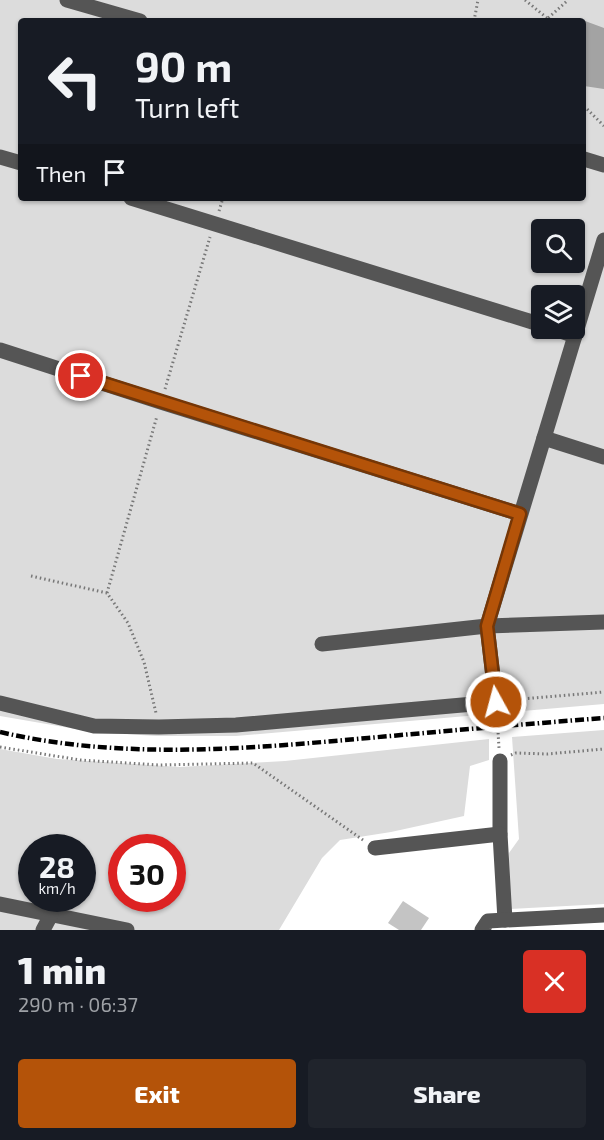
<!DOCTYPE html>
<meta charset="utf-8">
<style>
:root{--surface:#171b24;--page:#20242c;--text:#f1f3f6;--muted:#9ea1a6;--accent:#b45309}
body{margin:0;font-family:"Exo 2",sans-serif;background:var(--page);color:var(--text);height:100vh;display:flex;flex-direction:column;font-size:22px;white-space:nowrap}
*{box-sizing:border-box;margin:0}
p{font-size:20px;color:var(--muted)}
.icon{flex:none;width:33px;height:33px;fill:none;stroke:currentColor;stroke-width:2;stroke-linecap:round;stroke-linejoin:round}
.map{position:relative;height:930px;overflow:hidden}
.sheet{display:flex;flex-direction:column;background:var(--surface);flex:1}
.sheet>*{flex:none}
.hud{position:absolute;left:18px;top:18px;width:568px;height:183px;border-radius:6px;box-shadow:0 2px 4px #0004;background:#171b24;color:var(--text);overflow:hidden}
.buttons{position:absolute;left:531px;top:219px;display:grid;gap:12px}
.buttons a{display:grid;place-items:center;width:54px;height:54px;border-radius:6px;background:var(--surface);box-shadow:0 2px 4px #0004;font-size:30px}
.speed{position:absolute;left:18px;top:834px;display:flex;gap:12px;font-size:30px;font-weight:700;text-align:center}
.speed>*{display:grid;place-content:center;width:78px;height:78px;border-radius:50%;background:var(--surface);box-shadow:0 2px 4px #0004;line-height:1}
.speed small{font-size:15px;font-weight:400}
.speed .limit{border:9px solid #d22;background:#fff;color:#111}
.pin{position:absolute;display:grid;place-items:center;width:51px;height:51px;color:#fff;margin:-26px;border:3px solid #fff;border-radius:50%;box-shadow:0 2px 6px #0007}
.me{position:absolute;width:66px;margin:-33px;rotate:353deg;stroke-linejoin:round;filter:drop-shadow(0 0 4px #0008)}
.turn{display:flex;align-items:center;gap:21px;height:126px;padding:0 18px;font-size:27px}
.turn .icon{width:78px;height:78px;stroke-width:2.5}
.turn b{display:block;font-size:42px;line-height:51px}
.then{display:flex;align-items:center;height:57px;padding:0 18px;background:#0003;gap:12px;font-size:22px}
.round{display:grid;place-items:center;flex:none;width:63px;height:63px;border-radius:6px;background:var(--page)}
.overview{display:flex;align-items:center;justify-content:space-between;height:102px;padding:0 18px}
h1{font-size:36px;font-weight:800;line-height:45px}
.button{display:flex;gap:12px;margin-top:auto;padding:12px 18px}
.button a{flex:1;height:69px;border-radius:6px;background:var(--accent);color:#fff;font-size:24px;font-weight:800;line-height:69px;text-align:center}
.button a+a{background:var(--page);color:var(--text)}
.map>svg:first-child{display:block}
.green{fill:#dcdcdc;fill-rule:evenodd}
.water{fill:#a3a3a3}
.building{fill:#c4c4c4}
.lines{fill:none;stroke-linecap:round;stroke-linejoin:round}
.path{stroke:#777;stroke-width:3;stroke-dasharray:1.5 3;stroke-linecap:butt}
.minor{stroke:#555;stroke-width:15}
.rail{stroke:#000;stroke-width:4.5;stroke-dasharray:9 3 1.5 3;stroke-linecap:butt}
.route-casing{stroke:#753606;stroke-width:15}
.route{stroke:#b45309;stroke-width:10}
</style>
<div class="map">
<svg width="604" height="930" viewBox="0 0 604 930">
<rect width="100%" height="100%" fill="#fff"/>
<!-- green -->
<g class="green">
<path d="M0 0H604V704L236 736H156L93 732 0 716ZM21 21H584V198H21ZM542 230H574V262H542ZM542 296H574V328H542Z"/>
<polygon points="604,730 604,904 510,909 509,853 519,839 512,737"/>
<path d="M489 739V760L470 766 464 816 391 832 340 840 322 858 279 930H0V749L57 759 180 767 285 761ZM32 848H82V898H32ZM122 848H172V898H122Z"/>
</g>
<!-- water -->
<polygon class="water" points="577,18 604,28 604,89 584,86 584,21 570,21"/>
<!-- building -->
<polygon class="building" points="403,901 429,918 421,930 399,930 388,923"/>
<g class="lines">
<!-- path -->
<g class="path">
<polyline points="525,0 547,18"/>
<polyline points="474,21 478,0"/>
<polyline points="545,21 568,0"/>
<polyline points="584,106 604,126"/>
<polyline points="219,211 223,198"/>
<polyline points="165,389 210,237"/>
<polyline points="31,576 107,593 128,623 144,662 156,713"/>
<polyline points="107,593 157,416"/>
<polyline points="510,700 604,692"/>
<polyline points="497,715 499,748"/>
<polyline points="0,747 80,760 159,765 253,763 363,840"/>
<polyline points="511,755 516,753 547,754 604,749"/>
</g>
<!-- minor -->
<g class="minor">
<polyline points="67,0 140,21"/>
<polyline points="0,157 21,163"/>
<polyline points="584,159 604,165"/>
<polyline points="131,198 542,325"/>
<polyline points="551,328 575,336"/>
<polyline points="0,350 161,402 520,514"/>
<polyline points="544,438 604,457"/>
<polyline points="322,644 487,626 604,622"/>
<polyline points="0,703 94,726 159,727 236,725 496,702 487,626 604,240"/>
<polyline points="500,761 500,834 505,920"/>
<polyline points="375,848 500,834"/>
<polyline points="0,904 127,930"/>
<polyline points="43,930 51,915"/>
<polyline points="482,930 488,921 604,915"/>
</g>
<!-- rail -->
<path class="rail" d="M0 732C120 760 246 749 368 738 446 731 525 724 604 718"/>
</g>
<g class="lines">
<!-- route casing -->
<g class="route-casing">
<polyline id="route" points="81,376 520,514 487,626 496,702"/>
</g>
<!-- route -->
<use href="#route" class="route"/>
</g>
</svg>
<div class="buttons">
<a><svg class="icon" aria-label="search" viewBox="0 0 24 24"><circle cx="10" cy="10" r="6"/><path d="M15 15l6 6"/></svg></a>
<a><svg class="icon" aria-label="layers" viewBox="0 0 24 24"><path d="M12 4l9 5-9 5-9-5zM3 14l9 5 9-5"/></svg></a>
</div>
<div class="speed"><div>28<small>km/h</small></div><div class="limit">30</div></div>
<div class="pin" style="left:81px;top:376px;background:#d93025"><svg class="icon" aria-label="arrive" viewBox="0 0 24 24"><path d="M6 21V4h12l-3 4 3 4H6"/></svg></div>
<svg class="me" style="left:496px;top:702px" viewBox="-20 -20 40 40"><circle r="17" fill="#b45309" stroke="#fff" stroke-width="3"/><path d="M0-11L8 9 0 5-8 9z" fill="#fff"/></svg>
<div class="hud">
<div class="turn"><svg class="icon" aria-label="left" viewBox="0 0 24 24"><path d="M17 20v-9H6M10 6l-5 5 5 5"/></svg><div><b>90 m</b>Turn left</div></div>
<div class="then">Then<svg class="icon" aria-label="arrive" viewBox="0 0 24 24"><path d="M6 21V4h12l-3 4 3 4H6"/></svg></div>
</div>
</div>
<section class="sheet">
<div class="overview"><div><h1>1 min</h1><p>290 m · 06:37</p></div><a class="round" style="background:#d93025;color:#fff"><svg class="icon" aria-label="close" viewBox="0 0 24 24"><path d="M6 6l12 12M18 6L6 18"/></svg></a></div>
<div class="button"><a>Exit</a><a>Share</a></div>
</section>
